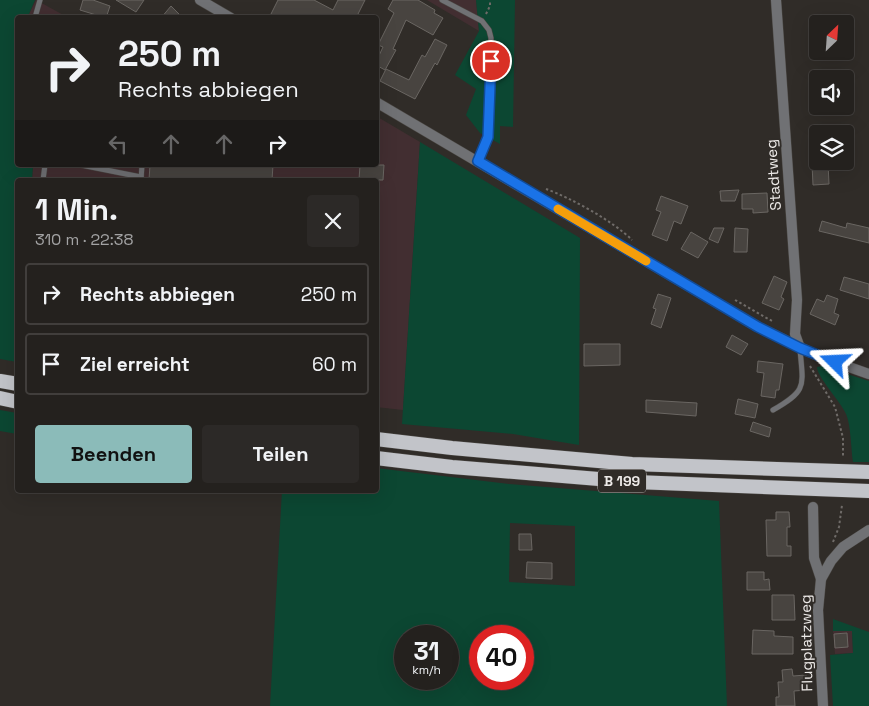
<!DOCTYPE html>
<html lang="de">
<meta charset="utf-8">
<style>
:root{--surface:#24211e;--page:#2c2927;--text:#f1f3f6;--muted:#a3a3a4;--line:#413e3c;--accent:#8bbbb9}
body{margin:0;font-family:"Space Grotesk",sans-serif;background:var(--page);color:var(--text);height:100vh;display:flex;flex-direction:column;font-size:19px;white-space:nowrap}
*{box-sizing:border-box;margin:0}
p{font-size:16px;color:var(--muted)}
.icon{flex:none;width:28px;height:28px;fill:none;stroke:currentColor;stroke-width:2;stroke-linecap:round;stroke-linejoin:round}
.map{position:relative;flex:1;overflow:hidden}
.side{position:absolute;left:15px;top:178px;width:364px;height:315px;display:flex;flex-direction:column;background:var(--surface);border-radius:5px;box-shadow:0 5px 20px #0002,0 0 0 1px var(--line)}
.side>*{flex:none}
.banner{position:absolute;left:15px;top:15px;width:364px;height:152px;border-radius:5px;box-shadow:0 5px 20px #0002,0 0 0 1px var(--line);background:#24211e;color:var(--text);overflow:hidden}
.needle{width:32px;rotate:25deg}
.fabs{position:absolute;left:809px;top:15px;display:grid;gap:10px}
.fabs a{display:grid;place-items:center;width:45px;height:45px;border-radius:5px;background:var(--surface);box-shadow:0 5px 20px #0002,0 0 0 1px var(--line);font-size:25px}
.speed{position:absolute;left:394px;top:625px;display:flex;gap:10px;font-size:25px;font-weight:700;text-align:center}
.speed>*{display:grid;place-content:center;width:65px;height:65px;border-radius:50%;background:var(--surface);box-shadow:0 5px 20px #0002,0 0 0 1px var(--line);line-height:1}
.speed small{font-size:12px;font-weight:400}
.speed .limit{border:8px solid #d22;background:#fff;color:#111}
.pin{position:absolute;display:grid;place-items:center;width:42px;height:42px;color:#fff;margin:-21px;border:2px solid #fff;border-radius:50%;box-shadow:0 1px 5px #0007}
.me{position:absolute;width:55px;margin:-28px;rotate:291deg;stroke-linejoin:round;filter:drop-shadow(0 0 4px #0008)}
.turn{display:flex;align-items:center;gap:18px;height:105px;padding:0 20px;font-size:22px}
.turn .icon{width:65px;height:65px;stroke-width:2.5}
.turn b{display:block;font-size:35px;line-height:42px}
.lanes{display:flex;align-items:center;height:48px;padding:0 20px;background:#0003;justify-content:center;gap:25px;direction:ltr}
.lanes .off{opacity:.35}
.round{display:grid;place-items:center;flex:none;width:52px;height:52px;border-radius:5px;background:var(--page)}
.overview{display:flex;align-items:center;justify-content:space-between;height:85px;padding:0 20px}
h1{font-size:30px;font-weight:700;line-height:38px}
.button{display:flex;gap:10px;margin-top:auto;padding:10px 20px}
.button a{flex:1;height:58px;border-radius:5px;background:var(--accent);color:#111;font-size:20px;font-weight:700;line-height:58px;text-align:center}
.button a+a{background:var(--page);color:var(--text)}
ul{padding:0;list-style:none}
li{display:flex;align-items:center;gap:15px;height:62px;margin:0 10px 8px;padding:0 10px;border:2px solid var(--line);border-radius:5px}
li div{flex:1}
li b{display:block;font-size:19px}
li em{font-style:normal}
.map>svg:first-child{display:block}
.industrial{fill:#422e31}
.green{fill:#0c4732;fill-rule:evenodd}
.building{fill:#484440;stroke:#6a6662}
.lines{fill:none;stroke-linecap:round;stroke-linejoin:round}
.service-casing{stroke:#4a4743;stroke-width:6}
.minor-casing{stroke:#4a4743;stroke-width:11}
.tertiary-casing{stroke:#4a4743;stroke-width:11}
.trunk-casing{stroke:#4a4743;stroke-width:15}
.path{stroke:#6f6b68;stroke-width:2;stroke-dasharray:2.5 2.5;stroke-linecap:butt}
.service{stroke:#707174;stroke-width:5}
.minor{stroke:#707174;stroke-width:10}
.tertiary{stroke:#707174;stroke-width:10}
.trunk{stroke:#c2c4c9;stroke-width:14}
.route-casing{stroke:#114b97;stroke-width:12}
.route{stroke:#1a73e8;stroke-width:9}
.slow{stroke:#f59e0b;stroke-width:9}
.labels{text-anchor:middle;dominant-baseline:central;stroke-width:4;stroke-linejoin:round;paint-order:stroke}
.shield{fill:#302c28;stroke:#b4b1ae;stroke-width:1}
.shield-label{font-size:14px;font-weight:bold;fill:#edeae8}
.street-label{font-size:15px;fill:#edeae8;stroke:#302c28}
</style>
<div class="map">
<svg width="869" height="706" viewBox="0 0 869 706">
<rect width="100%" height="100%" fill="#302c28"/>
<!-- industrial -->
<g class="industrial">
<polygon points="36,0 67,17 30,17 29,14"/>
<polygon points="427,0 476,0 479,31"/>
<polygon points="376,116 420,142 403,410 376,407 376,180 32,180 33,165 376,165"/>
<polygon points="852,630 853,653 835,654 833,631"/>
</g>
<!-- green -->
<g class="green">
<polygon points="0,0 35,0 29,14 30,17 18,18 18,165 33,165 32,180 18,180 17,362 0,359"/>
<polygon points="476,0 515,0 513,127 500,126 500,144 480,133 466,115 476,89 455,75 479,31"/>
<polygon points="420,142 580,238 579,445 513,434 402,424"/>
<path d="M822 366 869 381V462H853C851 449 851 425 846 414 841 402 817 377 817 367Z"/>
<polygon points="0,410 17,413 17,434 0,431"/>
<path d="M376 468 509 484 719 501 727 706H270L282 490H376ZM510 523 575 526V586L509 582ZM405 636H448V679H405ZM522 636V679H480V636Z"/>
<polygon points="833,619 869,632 869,706 833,706 830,655 853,653 852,631 833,631"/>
</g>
<!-- building -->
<g class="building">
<polygon points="83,0 93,0 110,6 106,18 80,10"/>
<polygon points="116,0 144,0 136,12"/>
<polygon points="278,0 314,0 333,10 338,0 365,0 356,18 269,18"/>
<polygon points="393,0 418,0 435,10 434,13 443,18 433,35 406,20 393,49 396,50 385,70 376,65 376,62 383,47 378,45 394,13 388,9"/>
<polygon points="171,6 183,18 161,18"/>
<polygon points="435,39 447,45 437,65 435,63 415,99 380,81 386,69 409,80 422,55 425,57"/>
<polygon points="828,163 829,184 813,185 812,164"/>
<polygon points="150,165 273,165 272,180 149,180"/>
<polygon points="360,165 384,165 383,180 359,180"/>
<polygon points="739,190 735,201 721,201 720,191"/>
<polygon points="767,193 768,212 753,213 753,209 742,209 742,194"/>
<polygon points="661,196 688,206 681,224 674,221 667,241 652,235 661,212 656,210"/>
<polygon points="822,221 846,228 847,223 869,228 869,243 819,231"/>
<polygon points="714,228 724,228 718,243 709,239"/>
<polygon points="735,228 748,229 747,252 734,252"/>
<polygon points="691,232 708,242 698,258 681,249"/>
<polygon points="774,276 787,282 781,297 784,299 779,310 762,303"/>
<polygon points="844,277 869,284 869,299 840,290"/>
<polygon points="658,294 671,298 661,328 651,324 656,309 653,308"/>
<polygon points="827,295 838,299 834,313 839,315 835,325 810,314 817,299 824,302"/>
<polygon points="732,335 748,344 741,355 726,347"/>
<polygon points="584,344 620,344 620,365 584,366"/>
<polygon points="758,361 783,364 779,390 776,390 775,398 761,396 764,373 757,372"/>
<polygon points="738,399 758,404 755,418 735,414"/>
<polygon points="646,400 697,403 696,416 646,412"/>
<polygon points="753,422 771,428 769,437 750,431"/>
<polygon points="776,512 789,512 790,527 787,527 787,546 791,546 791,556 767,556 766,520 776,520"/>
<polygon points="519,534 531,534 532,550 519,550"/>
<polygon points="527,562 552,563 552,579 526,578"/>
<polygon points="747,572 764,572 764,580 769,579 770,590 747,590"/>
<polygon points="772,595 794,595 795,620 772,620"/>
<polygon points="753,630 774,631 774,636 793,637 793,654 752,654"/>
<polygon points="847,633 848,647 835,648 834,634"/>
<polygon points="792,669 793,676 806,675 807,690 794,691 795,706 776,706 776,697 779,697 778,682 783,682 782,670"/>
</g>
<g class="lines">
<!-- service casing -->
<g class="service-casing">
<g id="service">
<polyline points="442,0 482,21 489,30 491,38 489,137 478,161"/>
<polyline points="38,18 36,14 40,0"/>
<polyline points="81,165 141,177"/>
<polyline points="43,180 45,165"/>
<polyline points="141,180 142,165"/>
<path d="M773 410C808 390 803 386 800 349"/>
</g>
</g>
<!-- minor casing -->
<g class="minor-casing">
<g id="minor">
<polyline points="776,0 797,300 795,334 800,348"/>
<polyline points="813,507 814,558 821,579"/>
<polyline points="823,706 818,610 821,579 831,561 843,547 869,530"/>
</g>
</g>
<!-- tertiary casing -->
<g class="tertiary-casing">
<g id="tertiary">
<polyline points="200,0 231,18"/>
<polyline points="376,102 758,327 818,356 869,374"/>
</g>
</g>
<!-- trunk casing -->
<g class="trunk-casing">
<g id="trunk">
<polyline points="0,381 18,384"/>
<polyline points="0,398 18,402"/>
<polyline points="376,439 452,448 632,464 869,472"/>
<polyline points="376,458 452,467 635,482 869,491"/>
</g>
</g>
<!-- path -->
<g class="path">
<polyline points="486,14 490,6 490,0"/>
<path d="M546 189C571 198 613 221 632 240"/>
<polyline points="735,300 772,321"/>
<polyline points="810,366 835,407 843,438 843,458"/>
<polyline points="833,542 839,527 842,505"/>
</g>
<!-- service -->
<use href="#service" class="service"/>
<!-- minor -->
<use href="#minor" class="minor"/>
<!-- tertiary -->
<use href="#tertiary" class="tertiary"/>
<!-- trunk -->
<use href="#trunk" class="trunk"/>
</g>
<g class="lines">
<!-- route casing -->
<g class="route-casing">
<polyline id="route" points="491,61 488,137 478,161 758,327 800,348 835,362"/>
</g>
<!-- route -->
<use href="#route" class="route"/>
<!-- slow -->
<polyline class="slow" points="558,209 646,261"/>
</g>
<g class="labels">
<!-- shield labels -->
<rect class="shield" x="598" y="469.5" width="48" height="23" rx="4"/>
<g class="shield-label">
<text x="622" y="481">B 199</text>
</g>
<!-- street labels -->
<g class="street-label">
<text transform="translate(773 175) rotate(-94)">Stadtweg</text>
<text transform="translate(806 643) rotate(-91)">Flugplatzweg</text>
</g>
</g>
</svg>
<div class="fabs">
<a><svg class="needle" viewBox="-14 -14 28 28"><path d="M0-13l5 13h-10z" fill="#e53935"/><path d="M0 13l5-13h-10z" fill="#a3a3a4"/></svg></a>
<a><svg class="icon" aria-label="sound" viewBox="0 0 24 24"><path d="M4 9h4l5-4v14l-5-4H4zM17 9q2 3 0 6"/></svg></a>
<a><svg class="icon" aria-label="layers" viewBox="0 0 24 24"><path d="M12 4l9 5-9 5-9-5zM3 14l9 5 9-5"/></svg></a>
</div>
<div class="speed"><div>31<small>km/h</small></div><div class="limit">40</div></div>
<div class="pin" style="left:491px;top:61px;background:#d93025"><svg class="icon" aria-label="arrive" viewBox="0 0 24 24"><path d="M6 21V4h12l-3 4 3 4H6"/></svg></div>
<svg class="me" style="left:835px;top:362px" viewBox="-20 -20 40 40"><path d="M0-17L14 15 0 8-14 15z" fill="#1a73e8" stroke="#fff" stroke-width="4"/></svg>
<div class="banner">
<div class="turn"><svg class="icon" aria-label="right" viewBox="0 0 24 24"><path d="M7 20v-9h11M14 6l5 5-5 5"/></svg><div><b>250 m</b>Rechts abbiegen</div></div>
<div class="lanes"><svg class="icon off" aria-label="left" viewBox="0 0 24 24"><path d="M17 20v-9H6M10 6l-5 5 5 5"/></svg><svg class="icon off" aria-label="ahead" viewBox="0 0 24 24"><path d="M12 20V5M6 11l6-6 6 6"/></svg><svg class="icon off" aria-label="ahead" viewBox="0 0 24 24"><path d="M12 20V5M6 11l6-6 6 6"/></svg><svg class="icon" aria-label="right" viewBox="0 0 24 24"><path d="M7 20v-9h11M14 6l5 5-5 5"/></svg></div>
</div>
<section class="side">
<div class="overview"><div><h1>1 Min.</h1><p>310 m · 22:38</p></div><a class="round"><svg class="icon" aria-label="close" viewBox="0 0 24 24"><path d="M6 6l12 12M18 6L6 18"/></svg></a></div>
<ul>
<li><svg class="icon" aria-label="right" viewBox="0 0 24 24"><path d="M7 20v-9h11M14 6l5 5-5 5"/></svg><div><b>Rechts abbiegen</b></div><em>250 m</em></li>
<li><svg class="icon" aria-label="arrive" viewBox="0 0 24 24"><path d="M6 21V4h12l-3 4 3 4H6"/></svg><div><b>Ziel erreicht</b></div><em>60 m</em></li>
</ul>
<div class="button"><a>Beenden</a><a>Teilen</a></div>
</section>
</div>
